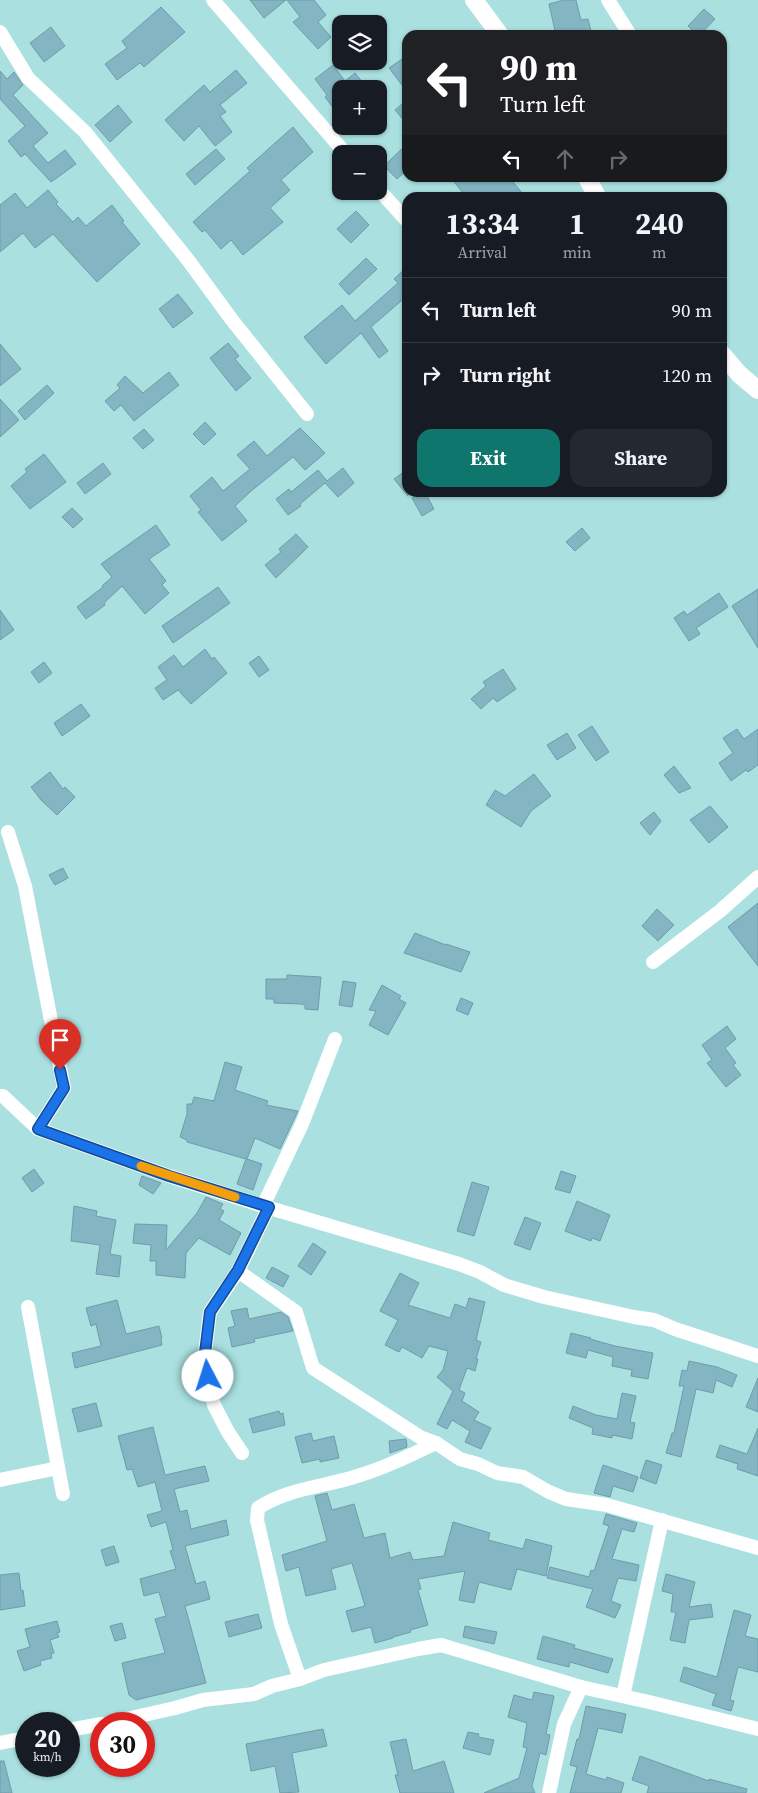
<!DOCTYPE html>
<meta charset="utf-8">
<style>
:root{--surface:#171b24;--page:#242831;--text:#f1f3f6;--muted:#9ea1a6;--line:#363941;--accent:#0f766e}
body{margin:0;font-family:"Source Serif 4",serif;background:var(--page);color:var(--text);height:100vh;display:flex;flex-direction:column;font-size:19px;white-space:nowrap}
*{box-sizing:border-box;margin:0}
p{font-size:16px;color:var(--muted)}
.icon{flex:none;width:28px;height:28px;fill:none;stroke:currentColor;stroke-width:2;stroke-linecap:round;stroke-linejoin:round}
.map{position:relative;flex:1;overflow:hidden}
.panel{position:absolute;left:402px;top:192px;width:325px;height:305px;display:flex;flex-direction:column;background:var(--surface);border-radius:15px;box-shadow:0 1px 4px #0004}
.panel>*{flex:none}
.hud{position:absolute;left:402px;top:30px;width:325px;height:152px;border-radius:15px;box-shadow:0 1px 4px #0004;background:#202124;color:#fff;overflow:hidden}
.buttons{position:absolute;left:332px;top:15px;display:grid;gap:10px}
.buttons a{display:grid;place-items:center;width:55px;height:55px;border-radius:10px;background:var(--surface);box-shadow:0 1px 4px #0004;font-size:25px}
.speed{position:absolute;left:15px;top:1712px;display:flex;gap:10px;font-size:25px;font-weight:700;text-align:center}
.speed>*{display:grid;place-content:center;width:65px;height:65px;border-radius:50%;background:var(--surface);box-shadow:0 1px 4px #0004;line-height:1}
.speed small{font-size:12px;font-weight:400}
.speed .limit{border:8px solid #d22;background:#fff;color:#111}
.pin{position:absolute;display:grid;place-items:center;width:42px;height:42px;color:#fff;margin:-51px -21px;border-radius:50% 50% 50% 0;rotate:-45deg;box-shadow:0 0 5px #0007}
.pin .icon{rotate:45deg}
.me{position:absolute;width:55px;margin:-28px;rotate:355deg;stroke-linejoin:round;filter:drop-shadow(0 0 4px #0008)}
.turn{display:flex;align-items:center;gap:18px;height:105px;padding:0 15px;font-size:22px}
.turn .icon{width:65px;height:65px;stroke-width:2.5}
.turn b{display:block;font-size:35px;line-height:42px}
.lanes{display:flex;align-items:center;height:48px;padding:0 15px;background:#0003;justify-content:center;gap:25px;direction:ltr}
.lanes .off{opacity:.35}
.eta{display:flex;justify-content:space-evenly;align-items:center;height:85px;text-align:center}
.eta b{font-size:30px;font-weight:700;line-height:35px}
.action{display:flex;gap:10px;margin-top:auto;padding:10px 15px}
.action a{flex:1;height:58px;border-radius:15px;background:var(--accent);color:#fff;font-size:20px;font-weight:700;line-height:58px;text-align:center}
.action a+a{background:var(--page);color:var(--text)}
ul{padding:0;list-style:none}
li{display:flex;align-items:center;gap:15px;height:65px;padding:0 15px;border-top:1px solid var(--line)}
li div{flex:1}
li b{display:block;font-size:19px}
li em{font-style:normal}
.map>svg:first-child{display:block}
.building{fill:#83b5c2;stroke:#6d9daa}
.lines{fill:none;stroke-linecap:round;stroke-linejoin:round}
.minor{stroke:#fff;stroke-width:14}
.tertiary{stroke:#fff;stroke-width:18}
.route-casing{stroke:#114b97;stroke-width:12}
.route{stroke:#1a73e8;stroke-width:9}
.slow{stroke:#f59e0b;stroke-width:9}
</style>
<div class="map">
<svg width="758" height="1793" viewBox="0 0 758 1793">
<rect width="100%" height="100%" fill="#aae0e0"/>
<!-- building -->
<g class="building">
<polygon points="250,0 286,0 264,18"/>
<polygon points="287,0 314,0 326,15 318,22 331,37 318,49 293,22 300,17"/>
<polygon points="564,0 576,0 581,20 588,19 592,35 556,35 549,4"/>
<polygon points="161,7 185,32 144,67 140,63 117,80 105,64 127,48 122,41"/>
<polygon points="704,9 715,19 700,35 697,35 688,26"/>
<polygon points="51,27 65,46 44,62 30,43"/>
<polygon points="408,55 408,93 389,68"/>
<polygon points="333,65 345,81 355,73 368,89 341,89 341,118 325,97 327,95 315,79"/>
<polygon points="236,70 247,83 220,105 226,112 220,116 232,132 215,146 199,126 184,141 165,120 204,85 210,92"/>
<polygon points="0,71 7,79 14,72 23,85 13,95 48,133 33,146 48,163 65,150 76,164 51,182 25,154 21,157 8,141 25,126 0,99"/>
<polygon points="408,99 408,125 395,110"/>
<polygon points="118,105 132,122 110,142 95,125"/>
<polygon points="293,127 313,152 281,180 290,190 270,208 283,222 243,255 231,240 221,249 205,230 202,232 193,222 250,171 247,168"/>
<polygon points="408,143 408,169 397,179 384,166"/>
<polygon points="216,149 225,159 195,185 186,174"/>
<polygon points="451,178 510,178 526,198 467,198"/>
<polygon points="48,190 58,202 56,204 73,222 78,217 86,226 112,205 124,221 122,222 140,244 97,282 53,234 35,248 23,233 0,252 0,205 15,193 27,208"/>
<polygon points="356,211 369,225 351,243 337,229"/>
<polygon points="366,258 377,269 349,295 339,284"/>
<polygon points="408,266 408,295 371,327 388,351 379,358 361,333 326,364 304,337 342,305 355,321 398,283 394,279"/>
<polygon points="178,294 193,313 173,328 159,309"/>
<polygon points="228,343 239,356 235,359 251,378 236,391 210,358"/>
<polygon points="0,344 21,369 0,386"/>
<polygon points="169,372 179,385 134,421 121,405 114,411 105,401 120,388 117,385 125,376 143,393"/>
<polygon points="47,385 54,393 25,420 18,411"/>
<polygon points="0,399 19,420 0,437"/>
<polygon points="205,422 216,434 204,445 193,434"/>
<polygon points="300,428 325,453 305,470 293,457 250,492 235,506 247,521 222,541 198,512 201,510 190,496 212,477 223,491 250,469 237,455 254,441 267,456"/>
<polygon points="144,429 154,440 143,449 133,438"/>
<polygon points="44,454 66,482 30,509 11,486 27,472 25,469"/>
<polygon points="103,463 111,474 85,494 77,483"/>
<polygon points="343,468 354,483 338,497 325,483 300,504 301,506 288,515 276,499 289,489 291,492 318,470 327,481"/>
<polygon points="408,469 408,496 394,479"/>
<polygon points="423,492 425,492 434,509 422,516 412,498"/>
<polygon points="72,508 83,519 73,528 62,517"/>
<polygon points="156,525 170,545 149,559 166,581 162,585 169,593 145,614 122,586 104,603 105,605 86,619 77,607 103,587 102,586 112,577 101,564"/>
<polygon points="582,528 590,538 575,551 566,542"/>
<polygon points="296,534 308,547 276,578 265,565 281,552 279,549"/>
<polygon points="218,587 230,603 173,643 162,626"/>
<polygon points="758,589 758,648 732,606"/>
<polygon points="719,593 728,607 696,628 700,634 689,641 674,618 684,611 687,615"/>
<polygon points="0,610 14,630 0,640"/>
<polygon points="205,649 212,659 214,657 227,673 191,704 178,690 163,700 155,688 167,680 158,667 174,655 183,667"/>
<polygon points="259,656 269,670 259,677 249,663"/>
<polygon points="44,662 52,673 39,683 31,672"/>
<polygon points="503,669 516,689 497,702 493,698 481,709 471,699 486,686 483,682"/>
<polygon points="81,704 90,716 62,736 54,723"/>
<polygon points="592,726 609,752 596,761 578,735"/>
<polygon points="737,729 744,739 758,729 758,765 748,772 746,770 731,781 719,763 733,753 723,738"/>
<polygon points="567,733 576,748 557,760 547,745"/>
<polygon points="674,766 691,788 679,793 664,775"/>
<polygon points="50,772 63,789 65,787 75,797 57,815 41,800 31,787"/>
<polygon points="534,774 551,796 531,811 521,827 486,805 495,790 505,796"/>
<polygon points="710,806 728,827 709,843 690,820"/>
<polygon points="654,812 661,821 650,835 640,823"/>
<polygon points="63,868 68,878 55,885 49,875"/>
<polygon points="758,903 758,966 728,927"/>
<polygon points="657,909 674,925 658,941 642,926"/>
<polygon points="415,933 446,945 446,944 470,952 461,972 404,953"/>
<polygon points="287,975 321,977 318,1010 305,1009 305,1005 301,1004 274,1003 274,999 266,999 266,979 287,979"/>
<polygon points="343,981 356,983 352,1007 339,1005"/>
<polygon points="382,985 401,996 399,999 406,1003 388,1035 369,1025 376,1011 369,1010"/>
<polygon points="461,998 473,1003 468,1015 456,1010"/>
<polygon points="727,1026 736,1039 725,1048 736,1063 733,1065 741,1075 726,1087 707,1063 712,1060 702,1045"/>
<polygon points="225,1062 242,1067 235,1090 268,1101 266,1105 298,1111 280,1149 255,1138 247,1159 262,1164 253,1190 237,1184 246,1159 187,1142 187,1140 180,1137 187,1114 187,1104 192,1104 194,1097 214,1101"/>
<polygon points="34,1169 44,1183 32,1192 22,1178"/>
<polygon points="561,1171 576,1176 570,1193 555,1189"/>
<polygon points="142,1176 161,1183 153,1194 139,1185"/>
<polygon points="472,1182 489,1187 474,1236 457,1231"/>
<polygon points="206,1197 223,1204 220,1209 224,1211 219,1220 241,1233 230,1255 199,1238 186,1253 185,1278 156,1275 156,1261 150,1261 151,1245 133,1243 135,1224 167,1225 166,1250 197,1213"/>
<polygon points="577,1201 610,1215 600,1241 592,1238 591,1241 565,1231"/>
<polygon points="74,1206 97,1211 96,1216 116,1220 110,1254 121,1256 119,1277 96,1274 100,1245 71,1241"/>
<polygon points="525,1217 541,1223 530,1250 514,1244"/>
<polygon points="313,1243 326,1252 311,1275 298,1266"/>
<polygon points="272,1267 289,1276 283,1287 266,1278"/>
<polygon points="400,1273 419,1283 408,1305 450,1318 455,1304 466,1308 469,1298 485,1302 476,1340 481,1342 476,1359 478,1359 475,1371 467,1368 459,1390 465,1393 462,1401 479,1412 474,1420 491,1428 481,1449 465,1442 470,1431 452,1420 447,1429 437,1424 453,1391 437,1377 443,1370 448,1351 429,1346 422,1358 402,1347 399,1352 385,1345 398,1320 380,1311"/>
<polygon points="117,1300 126,1334 159,1326 162,1338 161,1339 162,1345 75,1368 72,1353 101,1346 96,1324 91,1326 86,1308"/>
<polygon points="247,1308 249,1319 281,1312 288,1317 293,1331 254,1339 255,1342 232,1347 228,1328 235,1326 231,1311"/>
<polygon points="571,1333 591,1338 590,1339 615,1346 653,1353 648,1379 631,1376 632,1370 612,1366 613,1357 588,1350 586,1358 566,1353"/>
<polygon points="689,1361 717,1367 737,1375 732,1387 716,1380 713,1393 696,1389 681,1457 666,1453 672,1433 674,1433 684,1386 679,1386 682,1370 687,1371"/>
<polygon points="758,1378 758,1412 746,1407"/>
<polygon points="622,1393 636,1396 630,1422 635,1423 632,1439 612,1435 612,1438 592,1434 593,1428 569,1418 573,1406 596,1415 617,1419"/>
<polygon points="96,1403 102,1426 78,1432 72,1409"/>
<polygon points="279,1411 280,1414 283,1413 285,1425 253,1433 249,1419"/>
<polygon points="153,1427 165,1475 205,1466 209,1481 174,1489 180,1512 187,1510 191,1529 226,1520 229,1535 185,1546 196,1584 205,1581 210,1599 185,1606 206,1683 136,1700 129,1695 122,1663 165,1653 155,1619 166,1616 159,1592 144,1596 140,1579 176,1569 170,1551 173,1550 166,1522 151,1527 147,1515 162,1511 155,1482 138,1487 132,1469 127,1470 118,1436"/>
<polygon points="758,1428 758,1476 737,1469 738,1464 716,1457 720,1445 747,1454"/>
<polygon points="311,1433 313,1441 334,1436 339,1458 320,1462 320,1459 302,1463 295,1437"/>
<polygon points="406,1439 407,1447 390,1453 389,1441"/>
<polygon points="646,1460 662,1465 656,1484 640,1478"/>
<polygon points="603,1465 638,1477 633,1492 613,1486 610,1497 594,1493"/>
<polygon points="327,1493 332,1510 354,1504 364,1538 385,1533 390,1558 410,1552 413,1560 444,1556 453,1522 490,1533 488,1540 523,1549 526,1539 552,1546 546,1576 517,1569 511,1590 479,1582 474,1603 459,1600 465,1571 418,1579 421,1589 418,1590 428,1625 410,1630 411,1632 393,1637 393,1638 375,1643 371,1627 352,1632 346,1611 365,1606 352,1563 331,1569 336,1589 306,1596 299,1567 286,1571 282,1555 327,1541 315,1496"/>
<polygon points="606,1514 637,1523 634,1532 622,1529 612,1559 639,1565 636,1581 618,1578 611,1601 621,1605 615,1618 586,1607 593,1589 547,1578 550,1567 589,1577 591,1570 594,1571 609,1526 603,1524"/>
<polygon points="114,1546 119,1562 106,1566 101,1550"/>
<polygon points="19,1573 21,1591 23,1590 25,1606 0,1610 0,1575"/>
<polygon points="666,1574 695,1582 689,1607 711,1604 713,1617 689,1620 685,1643 670,1640 676,1612 671,1612 673,1594 662,1591"/>
<polygon points="734,1610 751,1615 745,1636 758,1639 758,1672 738,1667 730,1700 734,1701 731,1711 712,1705 716,1694 680,1681 684,1667 717,1677"/>
<polygon points="258,1614 262,1628 229,1637 225,1622"/>
<polygon points="57,1621 60,1632 57,1633 59,1637 50,1640 54,1653 51,1654 52,1658 40,1661 41,1665 24,1671 17,1651 30,1647 25,1629"/>
<polygon points="122,1623 126,1638 115,1641 110,1626"/>
<polygon points="465,1626 497,1632 494,1644 463,1637"/>
<polygon points="543,1636 575,1645 574,1648 613,1659 608,1673 570,1662 569,1667 537,1659"/>
<polygon points="534,1692 554,1696 546,1734 550,1735 546,1755 540,1753 532,1786 535,1793 484,1793 519,1778 527,1748 523,1747 527,1723 508,1717 514,1695 532,1700"/>
<polygon points="586,1706 626,1714 622,1733 598,1728 586,1774 606,1780 607,1777 624,1783 621,1793 570,1793 577,1767 570,1765 577,1739 579,1739"/>
<polygon points="323,1729 327,1746 292,1753 299,1792 280,1793 275,1766 251,1771 246,1744"/>
<polygon points="468,1732 479,1734 478,1737 494,1740 490,1755 463,1748"/>
<polygon points="406,1739 413,1771 444,1761 454,1793 400,1793 395,1775 398,1775 390,1742"/>
<polygon points="640,1756 709,1781 709,1779 747,1789 746,1793 647,1793 649,1786 632,1780"/>
<polygon points="0,1761 4,1761 12,1793 0,1793"/>
</g>
<g class="lines">
<!-- minor -->
<g class="minor">
<polyline points="213,0 346,154"/>
<polyline points="608,0 630,35"/>
<polyline points="0,32 28,78 85,132 188,260 232,320 307,414"/>
<polyline points="379,190 408,222"/>
<polyline points="8,832 25,886 64,1088 38,1129"/>
<polyline points="653,962 720,911 758,877"/>
<polyline points="335,1039 302,1124 263,1206 459,1264 480,1272 504,1285 544,1297 634,1317 654,1320 675,1329 758,1356"/>
<polyline points="0,1096 3,1096 38,1129 169,1176 263,1206"/>
<polyline points="238,1271 296,1312 313,1368 420,1437 436,1443 460,1459 478,1464 497,1473 523,1477 549,1492 566,1499 607,1505 758,1548"/>
<polyline points="28,1307 63,1494"/>
<polyline points="242,1453 228,1432 214,1405 204,1361 210,1312 238,1271 269,1207"/>
<polyline points="0,1480 58,1468"/>
<path d="M300 1679 281 1624 257 1520 258 1508C286 1489 322 1487 354 1477 382 1469 409 1456 436 1443"/>
<polyline points="623,1696 662,1520"/>
<polyline points="104,1724 175,1708 203,1700 254,1694 272,1686 300,1679 324,1670 418,1649 441,1645 581,1687 649,1702 758,1729"/>
<polyline points="69,1730 101,1724"/>
<polyline points="0,1743 26,1738"/>
<polyline points="549,1793 564,1724 581,1687"/>
</g>
<!-- tertiary -->
<g class="tertiary">
<polyline points="474,0 500,35"/>
<polyline points="587,178 598,198"/>
<polyline points="722,354 739,374 758,390"/>
</g>
</g>
<g class="lines">
<!-- route casing -->
<g class="route-casing">
<polyline id="route" points="60,1070 64,1088 38,1129 169,1176 269,1207 238,1270 210,1312 204,1361 208,1376"/>
</g>
<!-- route -->
<use href="#route" class="route"/>
<!-- slow -->
<polyline class="slow" points="141,1166 235,1197"/>
</g>
</svg>
<div class="buttons">
<a><svg class="icon" aria-label="layers" viewBox="0 0 24 24"><path d="M12 4l9 5-9 5-9-5zM3 14l9 5 9-5"/></svg></a>
<a>+</a>
<a>−</a>
</div>
<div class="speed"><div>20<small>km/h</small></div><div class="limit">30</div></div>
<div class="pin" style="left:60px;top:1070px;background:#d93025"><svg class="icon" aria-label="arrive" viewBox="0 0 24 24"><path d="M6 21V4h12l-3 4 3 4H6"/></svg></div>
<svg class="me" style="left:208px;top:1376px" viewBox="-20 -20 40 40"><circle r="19" fill="#fff"/><path d="M0-13L10 11 0 6-10 11z" fill="#1a73e8"/></svg>
<div class="hud">
<div class="turn"><svg class="icon" aria-label="left" viewBox="0 0 24 24"><path d="M17 20v-9H6M10 6l-5 5 5 5"/></svg><div><b>90 m</b>Turn left</div></div>
<div class="lanes"><svg class="icon" aria-label="left" viewBox="0 0 24 24"><path d="M17 20v-9H6M10 6l-5 5 5 5"/></svg><svg class="icon off" aria-label="ahead" viewBox="0 0 24 24"><path d="M12 20V5M6 11l6-6 6 6"/></svg><svg class="icon off" aria-label="right" viewBox="0 0 24 24"><path d="M7 20v-9h11M14 6l5 5-5 5"/></svg></div>
</div>
<section class="panel">
<div class="eta">
<div><b>13:34</b><p>Arrival</p></div>
<div><b>1</b><p>min</p></div>
<div><b>240</b><p>m</p></div>
</div>
<ul>
<li><svg class="icon" aria-label="left" viewBox="0 0 24 24"><path d="M17 20v-9H6M10 6l-5 5 5 5"/></svg><div><b>Turn left</b></div><em>90 m</em></li>
<li><svg class="icon" aria-label="right" viewBox="0 0 24 24"><path d="M7 20v-9h11M14 6l5 5-5 5"/></svg><div><b>Turn right</b></div><em>120 m</em></li>
</ul>
<div class="action"><a>Exit</a><a>Share</a></div>
</section>
</div>
